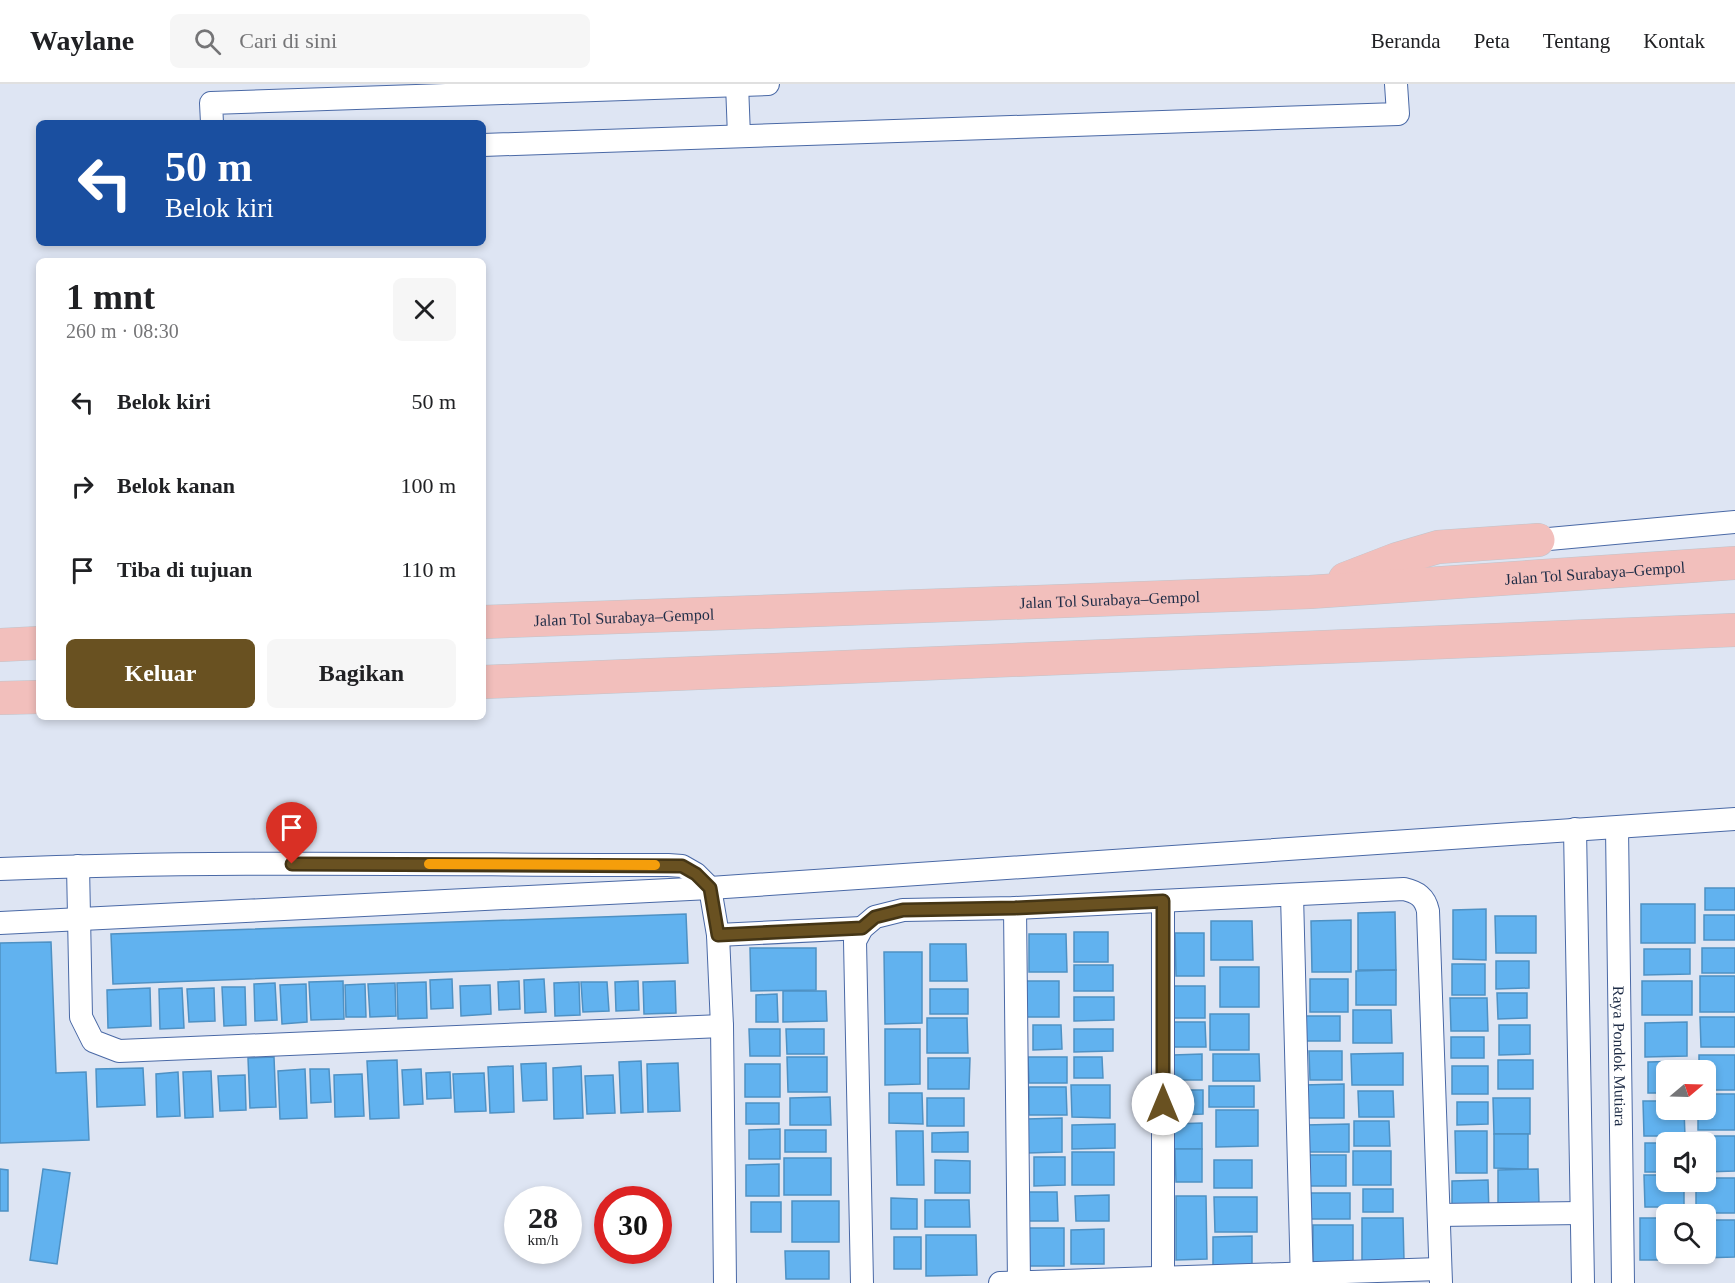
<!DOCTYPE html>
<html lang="id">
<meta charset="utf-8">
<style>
:root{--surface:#fff;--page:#f6f6f6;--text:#202124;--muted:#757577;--line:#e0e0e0;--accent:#695121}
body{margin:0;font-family:"Times New Roman",serif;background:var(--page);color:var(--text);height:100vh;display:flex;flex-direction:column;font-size:22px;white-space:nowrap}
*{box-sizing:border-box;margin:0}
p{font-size:20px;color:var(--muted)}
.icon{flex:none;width:33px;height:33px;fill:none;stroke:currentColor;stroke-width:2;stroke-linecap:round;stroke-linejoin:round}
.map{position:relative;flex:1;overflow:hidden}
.side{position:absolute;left:36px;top:174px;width:450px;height:462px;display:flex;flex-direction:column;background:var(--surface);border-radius:9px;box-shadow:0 3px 9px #0003}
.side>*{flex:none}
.top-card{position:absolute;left:36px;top:36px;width:450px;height:126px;border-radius:9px;box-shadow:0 3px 9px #0003;background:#1a4fa0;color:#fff;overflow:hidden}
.needle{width:39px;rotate:71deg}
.controls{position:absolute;left:1656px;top:976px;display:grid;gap:12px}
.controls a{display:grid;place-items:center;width:60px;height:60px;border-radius:9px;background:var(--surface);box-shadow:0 3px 9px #0003;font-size:30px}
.speed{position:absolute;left:504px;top:1102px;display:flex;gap:12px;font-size:30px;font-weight:700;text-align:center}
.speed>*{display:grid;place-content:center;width:78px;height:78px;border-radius:50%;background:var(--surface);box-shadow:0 3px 9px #0003;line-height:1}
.speed small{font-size:15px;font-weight:400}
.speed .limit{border:9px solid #d22;background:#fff;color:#111}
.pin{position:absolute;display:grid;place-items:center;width:51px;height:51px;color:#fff;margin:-62px -26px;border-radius:50% 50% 50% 0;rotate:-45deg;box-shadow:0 0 6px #0007}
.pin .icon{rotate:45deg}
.me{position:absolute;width:66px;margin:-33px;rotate:0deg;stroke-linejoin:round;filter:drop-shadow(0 0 4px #0008)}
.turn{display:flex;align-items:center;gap:21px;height:126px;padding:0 30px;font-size:27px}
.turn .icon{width:78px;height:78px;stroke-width:2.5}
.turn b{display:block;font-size:42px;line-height:51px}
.round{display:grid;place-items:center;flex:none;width:63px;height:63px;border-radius:9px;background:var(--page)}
.head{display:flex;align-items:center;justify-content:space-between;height:102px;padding:0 30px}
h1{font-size:36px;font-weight:800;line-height:45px}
.primary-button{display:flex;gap:12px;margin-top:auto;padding:12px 30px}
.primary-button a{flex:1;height:69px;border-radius:9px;background:var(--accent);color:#fff;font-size:24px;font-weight:800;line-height:69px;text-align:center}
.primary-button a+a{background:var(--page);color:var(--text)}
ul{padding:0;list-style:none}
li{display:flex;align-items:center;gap:18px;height:84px;padding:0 30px}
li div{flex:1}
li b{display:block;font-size:22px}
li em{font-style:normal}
header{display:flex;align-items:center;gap:36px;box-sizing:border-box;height:84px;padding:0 30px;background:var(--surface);border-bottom:2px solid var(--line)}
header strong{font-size:28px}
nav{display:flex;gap:33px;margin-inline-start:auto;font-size:21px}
.search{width:420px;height:54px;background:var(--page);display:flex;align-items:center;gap:15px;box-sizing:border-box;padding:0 21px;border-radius:9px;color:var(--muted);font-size:22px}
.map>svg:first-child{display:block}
.building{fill:#61b2ef;stroke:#4e91c4;stroke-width:1.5}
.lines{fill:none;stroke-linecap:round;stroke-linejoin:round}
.street-casing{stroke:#4a69a6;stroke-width:24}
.highway-casing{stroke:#c0c4cb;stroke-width:34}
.street{stroke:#fff;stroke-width:22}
.highway{stroke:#f2bfbc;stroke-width:33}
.route-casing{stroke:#443515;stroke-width:15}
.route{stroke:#695121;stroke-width:10}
.slow{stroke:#f59e0b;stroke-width:10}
.labels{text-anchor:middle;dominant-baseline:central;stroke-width:5;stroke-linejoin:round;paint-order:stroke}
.street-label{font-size:16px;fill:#1e2c46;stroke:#f2f2f2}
</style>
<header>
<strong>Waylane</strong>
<div class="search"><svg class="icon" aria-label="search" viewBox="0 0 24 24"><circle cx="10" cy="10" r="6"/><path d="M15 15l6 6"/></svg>Cari di sini</div>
<nav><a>Beranda</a><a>Peta</a><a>Tentang</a><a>Kontak</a></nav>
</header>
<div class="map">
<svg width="1735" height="1199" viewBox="0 0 1735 1199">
<rect width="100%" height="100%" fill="#dee5f3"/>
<!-- building -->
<g class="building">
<rect x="1705" y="804" width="30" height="22"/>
<rect x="1641" y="820" width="54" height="39"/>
<polygon points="1486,825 1486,876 1453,875 1453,826"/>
<polygon points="1395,828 1396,886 1358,886 1358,829"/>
<polygon points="686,830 688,879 113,900 111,850"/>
<rect x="1704" y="831" width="31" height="25"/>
<polygon points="1495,832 1536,832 1536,869 1496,869"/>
<polygon points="1351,836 1351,888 1312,888 1311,837"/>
<polygon points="1211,837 1252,837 1253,876 1211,876"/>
<rect x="1074" y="848" width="34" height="30"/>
<polygon points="1175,849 1204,849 1204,892 1176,892"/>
<polygon points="1029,850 1066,850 1067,888 1029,888"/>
<polygon points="51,858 56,989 86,988 89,1056 0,1059 0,859"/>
<polygon points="930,860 966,860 967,897 930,897"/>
<polygon points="750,864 816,864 816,906 751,907"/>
<rect x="1702" y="864" width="33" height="25"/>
<polygon points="1644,865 1690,865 1690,890 1644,891"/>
<polygon points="884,868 922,868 922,939 885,940"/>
<polygon points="1496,877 1529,877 1529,904 1496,905"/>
<rect x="1452" y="880" width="33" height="31"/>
<rect x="1074" y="881" width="39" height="26"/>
<rect x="1220" y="883" width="39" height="40"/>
<polygon points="1396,886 1396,921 1356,921 1356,887"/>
<rect x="1700" y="892" width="35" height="36"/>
<polygon points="452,895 453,924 431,925 430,896"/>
<polygon points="544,895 546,928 525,929 524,896"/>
<rect x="1310" y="895" width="38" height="33"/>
<polygon points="343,897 344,935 311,936 309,898"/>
<polygon points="519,897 520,925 499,926 498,898"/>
<polygon points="638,897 639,926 616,927 615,898"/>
<polygon points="675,897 676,929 644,930 643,898"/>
<polygon points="1026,897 1059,897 1059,933 1027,933"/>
<rect x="1642" y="897" width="50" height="34"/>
<polygon points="426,898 427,934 398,935 397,899"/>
<polygon points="579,898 580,931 555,932 554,899"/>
<polygon points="581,898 607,898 609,927 583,928"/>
<polygon points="275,899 277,936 255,937 254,900"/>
<polygon points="395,899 396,932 370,933 368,900"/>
<polygon points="306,900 307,938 282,940 280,901"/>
<polygon points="365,900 366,933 346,933 345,901"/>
<polygon points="490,901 491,930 461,932 460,902"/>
<rect x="1174" y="902" width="31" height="32"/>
<polygon points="222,903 245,903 246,941 224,942"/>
<polygon points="150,904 151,942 108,944 107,906"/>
<polygon points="182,904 184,944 160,945 159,905"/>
<polygon points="214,904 215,937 189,938 187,905"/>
<rect x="930" y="905" width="38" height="25"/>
<polygon points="783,907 826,907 827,937 783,938"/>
<polygon points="1497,909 1527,909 1527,934 1498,935"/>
<polygon points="777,910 778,938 756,938 756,911"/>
<polygon points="1074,913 1114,913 1114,936 1074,937"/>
<polygon points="1450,914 1487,914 1488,947 1451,947"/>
<polygon points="1353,926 1391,926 1392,959 1353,959"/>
<rect x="1210" y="930" width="39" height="36"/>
<polygon points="1304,932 1340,932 1340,957 1305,957"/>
<polygon points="1700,933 1735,933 1735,963 1701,963"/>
<polygon points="927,934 967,934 968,969 927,969"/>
<polygon points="1170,938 1205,938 1206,963 1171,963"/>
<polygon points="1687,938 1687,972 1645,973 1645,939"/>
<polygon points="1033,941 1061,941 1062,965 1033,966"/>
<polygon points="1499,941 1530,941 1530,970 1499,971"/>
<polygon points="749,945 780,945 780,972 750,972"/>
<polygon points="786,945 824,945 824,970 787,970"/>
<polygon points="885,945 920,945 920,1000 885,1001"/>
<polygon points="1074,945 1113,945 1113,967 1074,968"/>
<rect x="1451" y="953" width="33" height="21"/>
<polygon points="1309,967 1342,967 1342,996 1310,996"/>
<polygon points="1403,969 1403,1001 1352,1001 1351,970"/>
<polygon points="1202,970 1202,996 1174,996 1173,971"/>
<polygon points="1213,970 1259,970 1260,997 1213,997"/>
<polygon points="1699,971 1735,971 1735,1006 1706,1006 1706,987 1699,987"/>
<polygon points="274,973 276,1023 250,1024 248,974"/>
<polygon points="787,973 827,973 827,1008 788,1008"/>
<polygon points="1028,973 1067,973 1067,999 1029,999"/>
<polygon points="1074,973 1102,973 1103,994 1074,994"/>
<polygon points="928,974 970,974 969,1005 928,1005"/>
<polygon points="397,976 399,1034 370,1035 367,977"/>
<rect x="1498" y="976" width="35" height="29"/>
<polygon points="641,977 643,1028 621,1029 619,978"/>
<polygon points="1686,977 1686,987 1666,987 1666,1009 1648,1009 1648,978"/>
<polygon points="546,979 547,1016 523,1017 521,980"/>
<polygon points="678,979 680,1027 648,1028 647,980"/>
<rect x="745" y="980" width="35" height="33"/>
<polygon points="513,982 514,1028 490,1029 488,983"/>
<polygon points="581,982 583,1034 554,1035 553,984"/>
<rect x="1452" y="982" width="36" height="28"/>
<polygon points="143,984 145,1021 97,1023 96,985"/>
<polygon points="305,985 307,1034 280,1035 278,987"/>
<polygon points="310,985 329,985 331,1018 311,1019"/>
<polygon points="421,985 423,1020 404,1021 402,986"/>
<polygon points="211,987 213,1033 185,1034 183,988"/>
<polygon points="178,988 180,1032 157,1033 156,990"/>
<polygon points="450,988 451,1014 427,1015 426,989"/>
<polygon points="484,989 486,1027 455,1028 453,990"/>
<polygon points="362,990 364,1032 335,1033 334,991"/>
<polygon points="245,991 246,1026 220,1027 218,992"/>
<polygon points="613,991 615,1029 587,1030 585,992"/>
<polygon points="1344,1000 1344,1034 1303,1034 1303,1001"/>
<polygon points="1071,1001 1110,1001 1110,1034 1072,1033"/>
<rect x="1209" y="1002" width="45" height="21"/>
<polygon points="1029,1003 1066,1003 1067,1031 1029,1031"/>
<polygon points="1176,1006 1203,1006 1203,1030 1176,1031"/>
<polygon points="1358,1007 1393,1007 1394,1033 1359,1033"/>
<polygon points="889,1009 922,1009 923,1040 889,1039"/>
<polygon points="1706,1010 1735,1010 1735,1046 1698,1046 1698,1026 1706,1026"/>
<polygon points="830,1013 831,1041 790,1041 790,1014"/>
<rect x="927" y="1014" width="37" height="28"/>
<polygon points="1493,1014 1530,1014 1530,1050 1494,1050"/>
<polygon points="1643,1017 1666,1017 1666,1026 1684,1026 1685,1052 1644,1052"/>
<polygon points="1457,1018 1488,1018 1488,1040 1457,1041"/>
<rect x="746" y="1019" width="33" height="21"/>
<polygon points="1216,1026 1258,1026 1258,1062 1216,1063"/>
<polygon points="1062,1034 1062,1068 1027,1069 1027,1035"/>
<polygon points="1354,1037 1389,1037 1390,1062 1354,1062"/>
<polygon points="1202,1039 1202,1065 1172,1065 1172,1040"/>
<polygon points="1115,1040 1115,1064 1072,1065 1072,1041"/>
<polygon points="1349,1040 1349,1068 1305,1068 1305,1041"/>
<polygon points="780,1045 780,1075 749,1075 749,1046"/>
<rect x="785" y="1046" width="41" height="22"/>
<polygon points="896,1047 923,1047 924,1101 897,1101"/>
<polygon points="1455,1047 1487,1047 1487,1089 1456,1089"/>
<polygon points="968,1048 968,1068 932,1068 932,1049"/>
<polygon points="1494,1050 1528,1050 1528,1085 1494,1084"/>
<polygon points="1697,1052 1735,1052 1735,1087 1706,1088 1706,1059 1697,1059"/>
<polygon points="1645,1059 1685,1059 1666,1059 1666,1088 1645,1088"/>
<polygon points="1175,1065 1202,1065 1202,1098 1176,1098"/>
<rect x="1353" y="1067" width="38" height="34"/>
<rect x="1072" y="1068" width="42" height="33"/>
<polygon points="1305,1071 1346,1071 1346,1102 1306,1102"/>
<polygon points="1034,1073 1065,1073 1065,1101 1034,1102"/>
<rect x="784" y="1074" width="47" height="37"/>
<polygon points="935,1076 970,1077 970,1109 935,1109"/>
<rect x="1214" y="1076" width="38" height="28"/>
<polygon points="779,1080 779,1112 746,1112 746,1081"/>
<polygon points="0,1085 8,1086 8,1127 0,1127"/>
<polygon points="43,1085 70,1089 57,1180 30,1176"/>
<polygon points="1538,1085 1539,1120 1498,1119 1498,1086"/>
<polygon points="1644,1091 1666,1091 1666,1098 1684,1098 1684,1123 1645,1123"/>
<polygon points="1706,1094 1735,1094 1735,1129 1696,1129 1696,1098 1706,1098"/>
<polygon points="1488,1096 1489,1130 1452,1130 1452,1097"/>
<rect x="1363" y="1105" width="30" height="23"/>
<polygon points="1028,1108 1057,1108 1058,1137 1029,1137"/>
<polygon points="1310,1109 1350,1109 1350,1135 1311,1135"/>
<polygon points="1109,1111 1109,1137 1076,1137 1075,1112"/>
<polygon points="1176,1112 1206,1112 1207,1175 1176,1176"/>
<polygon points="1214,1113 1257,1113 1257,1148 1215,1148"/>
<polygon points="891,1114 917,1115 917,1145 891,1145"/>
<polygon points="925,1116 969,1116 970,1143 925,1143"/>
<rect x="792" y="1117" width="47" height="41"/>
<rect x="751" y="1118" width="30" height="30"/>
<polygon points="1362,1134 1403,1134 1404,1177 1362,1178"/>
<polygon points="1640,1134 1666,1134 1666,1170 1684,1170 1684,1176 1640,1176"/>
<polygon points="1706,1136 1735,1136 1735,1173 1701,1174 1701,1170 1706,1170"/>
<rect x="1313" y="1141" width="40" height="41"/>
<rect x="1026" y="1144" width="38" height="38"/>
<polygon points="1104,1145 1104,1180 1071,1180 1071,1146"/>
<polygon points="926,1151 976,1151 977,1191 926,1192"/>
<polygon points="1252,1152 1252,1181 1213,1181 1213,1153"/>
<rect x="894" y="1153" width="27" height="32"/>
<polygon points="785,1167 829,1167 829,1195 786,1195"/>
</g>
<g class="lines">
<!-- street casing -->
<g class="street-casing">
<g id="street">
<polyline points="737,0 739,52"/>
<polyline points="212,39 211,19 768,0"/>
<polyline points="483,61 1398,30 1396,0"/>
<polyline points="1538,456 1735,438"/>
<path id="s1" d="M1617 744 1623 1199"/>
<polyline points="1575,745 1583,1199"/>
<polyline points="78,782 81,933 93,957 119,967 722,942"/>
<path d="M0 785C222 776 445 781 668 781L682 782 696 790 710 804 718 851 722 942 725 1199"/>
<polyline points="1292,811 1302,1199"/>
<polyline points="1163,817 1163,1199"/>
<polyline points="1015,824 1019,1199"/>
<polyline points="0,839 710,804 1735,735"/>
<polyline points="718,851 862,844"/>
<polyline points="1439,1131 1581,1129"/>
<path d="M862 1199 855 857 862 844 875 833 903 826 1015 824 1404 805C1417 808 1425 813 1428 827L1441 1199"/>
<polyline points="1000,1199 1440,1185"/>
</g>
</g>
<!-- highway casing -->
<g class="highway-casing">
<g id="highway">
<polyline points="1345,495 1397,475 1438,463 1538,456"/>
<path id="s2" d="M483 538 1310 508 1735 479"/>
<polyline points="0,561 39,559"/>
<polyline points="483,598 1735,546"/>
<polyline points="0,614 39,613"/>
</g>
</g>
<!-- street -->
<use href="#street" class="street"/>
<!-- highway -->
<use href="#highway" class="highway"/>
</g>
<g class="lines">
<!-- route casing -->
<g class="route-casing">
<polyline id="route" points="292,780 682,782 696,790 710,804 718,851 862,844 875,833 903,826 1015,824 1163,817 1163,1020"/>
</g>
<!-- route -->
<use href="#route" class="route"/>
<!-- slow -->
<polyline class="slow" points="429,780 655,781"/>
</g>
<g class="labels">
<!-- street labels -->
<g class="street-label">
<text stroke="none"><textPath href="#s2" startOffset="1113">Jalan Tol Surabaya–Gempol</textPath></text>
<text stroke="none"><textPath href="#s2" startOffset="627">Jalan Tol Surabaya–Gempol</textPath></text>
<text stroke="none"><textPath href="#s2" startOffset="141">Jalan Tol Surabaya–Gempol</textPath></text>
<text stroke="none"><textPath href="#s1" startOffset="228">Raya Pondok Mutiara</textPath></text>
</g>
</g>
</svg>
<div class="controls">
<a><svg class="needle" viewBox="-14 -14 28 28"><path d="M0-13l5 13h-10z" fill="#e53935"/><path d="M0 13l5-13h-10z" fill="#757577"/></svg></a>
<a><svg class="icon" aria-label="sound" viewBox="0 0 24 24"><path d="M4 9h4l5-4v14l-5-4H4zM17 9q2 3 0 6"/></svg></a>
<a><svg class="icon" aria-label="search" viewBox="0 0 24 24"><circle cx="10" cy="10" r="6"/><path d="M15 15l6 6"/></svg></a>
</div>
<div class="speed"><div>28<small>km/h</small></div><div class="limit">30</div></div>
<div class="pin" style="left:292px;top:780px;background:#d93025"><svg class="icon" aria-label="arrive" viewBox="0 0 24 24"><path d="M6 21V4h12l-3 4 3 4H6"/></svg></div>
<svg class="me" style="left:1163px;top:1020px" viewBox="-20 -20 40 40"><circle r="19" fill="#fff"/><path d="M0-13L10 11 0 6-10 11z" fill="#695121"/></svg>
<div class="top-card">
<div class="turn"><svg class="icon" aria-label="left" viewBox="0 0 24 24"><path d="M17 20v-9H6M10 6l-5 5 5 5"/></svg><div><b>50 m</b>Belok kiri</div></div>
</div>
<section class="side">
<div class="head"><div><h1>1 mnt</h1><p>260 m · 08:30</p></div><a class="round"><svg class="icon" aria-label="close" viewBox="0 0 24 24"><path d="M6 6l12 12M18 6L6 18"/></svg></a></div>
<ul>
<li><svg class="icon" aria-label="left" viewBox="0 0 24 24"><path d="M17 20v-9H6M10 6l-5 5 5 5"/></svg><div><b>Belok kiri</b></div><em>50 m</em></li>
<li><svg class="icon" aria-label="right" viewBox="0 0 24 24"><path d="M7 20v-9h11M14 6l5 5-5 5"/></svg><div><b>Belok kanan</b></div><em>100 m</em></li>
<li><svg class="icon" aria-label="arrive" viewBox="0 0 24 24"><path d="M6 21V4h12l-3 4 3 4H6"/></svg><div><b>Tiba di tujuan</b></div><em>110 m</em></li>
</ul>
<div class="primary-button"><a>Keluar</a><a>Bagikan</a></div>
</section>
</div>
